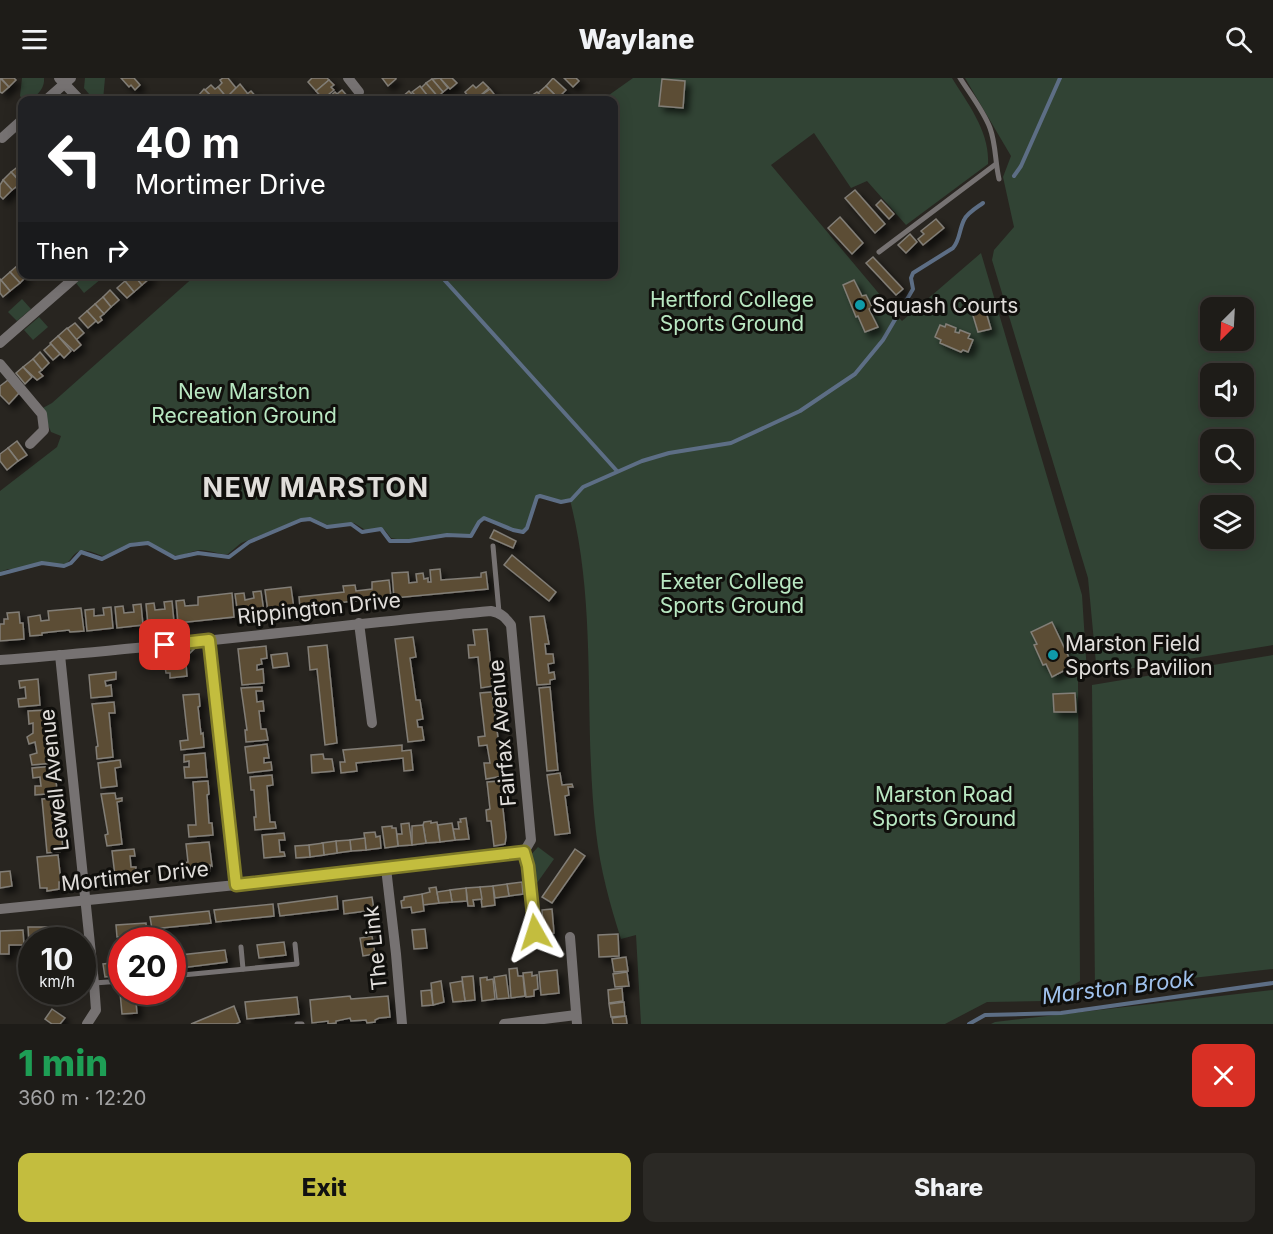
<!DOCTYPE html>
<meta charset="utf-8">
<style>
:root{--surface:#1e1c18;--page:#2b2925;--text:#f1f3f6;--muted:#a1a1a2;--line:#3c3a37;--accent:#c3bd3e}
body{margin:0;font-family:Inter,sans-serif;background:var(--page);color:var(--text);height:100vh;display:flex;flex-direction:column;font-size:22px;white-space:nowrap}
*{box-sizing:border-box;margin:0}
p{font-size:20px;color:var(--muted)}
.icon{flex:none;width:33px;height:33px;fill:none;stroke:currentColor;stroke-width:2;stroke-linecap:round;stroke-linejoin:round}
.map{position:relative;height:946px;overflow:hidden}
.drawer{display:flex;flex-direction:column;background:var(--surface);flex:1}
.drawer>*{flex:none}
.guide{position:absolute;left:18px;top:18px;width:600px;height:183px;border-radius:12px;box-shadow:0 3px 15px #0003,0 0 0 2px var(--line);background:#202124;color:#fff;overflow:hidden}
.needle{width:39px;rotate:204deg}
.fabs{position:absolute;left:1200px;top:219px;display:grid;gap:12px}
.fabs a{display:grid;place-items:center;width:54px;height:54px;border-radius:12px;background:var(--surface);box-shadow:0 3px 15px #0003,0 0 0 2px var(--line);font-size:30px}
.speed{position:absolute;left:18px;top:849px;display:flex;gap:12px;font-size:30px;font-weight:700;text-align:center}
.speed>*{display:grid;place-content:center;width:78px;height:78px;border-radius:50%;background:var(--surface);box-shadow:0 3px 15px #0003,0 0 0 2px var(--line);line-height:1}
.speed small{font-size:15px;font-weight:400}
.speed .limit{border:9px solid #d22;background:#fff;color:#111}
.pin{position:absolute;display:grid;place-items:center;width:51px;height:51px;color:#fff;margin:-26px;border-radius:12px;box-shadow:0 3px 9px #0006}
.me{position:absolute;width:66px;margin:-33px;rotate:354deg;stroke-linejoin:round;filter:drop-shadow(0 0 4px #0008)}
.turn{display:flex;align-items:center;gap:21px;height:126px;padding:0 18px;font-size:27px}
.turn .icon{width:78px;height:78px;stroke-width:2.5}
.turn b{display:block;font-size:42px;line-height:51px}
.then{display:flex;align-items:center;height:57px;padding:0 18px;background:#0003;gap:12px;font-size:22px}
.round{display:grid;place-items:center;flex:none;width:63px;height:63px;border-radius:12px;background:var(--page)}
.head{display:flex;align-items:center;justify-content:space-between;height:102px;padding:0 18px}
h1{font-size:36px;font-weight:800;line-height:45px;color:#1e9e55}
.action{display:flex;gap:12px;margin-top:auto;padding:12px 18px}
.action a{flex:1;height:69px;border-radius:12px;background:var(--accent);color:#111;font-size:24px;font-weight:800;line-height:69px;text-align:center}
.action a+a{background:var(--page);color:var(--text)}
header{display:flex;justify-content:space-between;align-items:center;height:78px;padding:0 18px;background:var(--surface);font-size:27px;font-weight:800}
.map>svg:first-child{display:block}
.green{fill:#314334;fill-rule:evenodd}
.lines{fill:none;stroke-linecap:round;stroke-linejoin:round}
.stream{stroke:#5d6e85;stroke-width:4}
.building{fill:#5c4e36;stroke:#827e77;stroke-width:1.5;filter:url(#shadow)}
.service{stroke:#767272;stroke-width:5}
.minor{stroke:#767272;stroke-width:10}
.route-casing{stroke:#7f7b28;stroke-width:15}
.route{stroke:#c3bd3e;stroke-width:10}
.culture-dot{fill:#0f9aa8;stroke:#100f0c;stroke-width:2}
.labels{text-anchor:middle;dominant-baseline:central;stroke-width:6;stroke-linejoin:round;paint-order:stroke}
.park-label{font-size:21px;fill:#b8e7c1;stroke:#100f0c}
.poi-label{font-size:21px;fill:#e0ddda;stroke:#100f0c;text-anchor:start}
.street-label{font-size:21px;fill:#e0ddda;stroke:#100f0c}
.water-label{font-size:22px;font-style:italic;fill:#9fc1ec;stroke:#100f0c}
.district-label{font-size:27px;font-weight:bold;letter-spacing:1.5px;fill:#e0ddda;stroke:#100f0c}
</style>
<header><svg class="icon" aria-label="menu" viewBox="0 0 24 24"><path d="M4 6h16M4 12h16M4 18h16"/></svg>Waylane<svg class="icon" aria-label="search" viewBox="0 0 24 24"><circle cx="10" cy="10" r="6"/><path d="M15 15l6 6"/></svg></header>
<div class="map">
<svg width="1273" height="946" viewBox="0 0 1273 946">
<defs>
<filter id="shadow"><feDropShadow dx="5" dy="5" stdDeviation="3" flood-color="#0009"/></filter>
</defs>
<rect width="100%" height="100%" fill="#282520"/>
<!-- green -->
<g class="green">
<path d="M22 0H44C45 10 38 16 31 22L27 17 22 21 20 18Z"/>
<polygon points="85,0 105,0 103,22 94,22 84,10"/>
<path d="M633 0H952C968 26 990 54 988 86L906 147 867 103 851 110 814 55 771 87 902 243 981 175 1082 517 1087 595 1078 600 1080 903 1044 923 987 924 945 946H641L636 857 621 861C610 827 600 790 596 754 583 644 598 530 570 422L561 424 541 418 537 419 527 450 523 454 513 452 484 440 479 444 471 458 455 456 409 463 391 460C381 446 382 450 367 453L354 445 330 448 312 440H304L241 465 228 476C219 477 210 472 200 472 190 473 183 479 173 477 158 474 158 463 138 464 125 465 115 474 103 478 95 476 85 469 76 475 72 478 70 483 65 487L36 485 21 491H8L0 494V413L57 369 61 358 51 354 41 331 52 325 196 197 614 196V22H602Z"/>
<path d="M965 0H1273V567L1097 596 1088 500 992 182 994 172 1014 149 1003 99 1011 78ZM1210 230H1244V262H1210ZM1210 296H1244V328H1210ZM1210 362H1244V394H1210ZM1210 428H1244V460H1210Z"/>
<polygon points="86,197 98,197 101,201 84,215 76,205"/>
<polygon points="22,221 31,231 17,243 8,234"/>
<polygon points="39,239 48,249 33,262 24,252"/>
<polygon points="1273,577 1273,891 1095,911 1092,607"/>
<polygon points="538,769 554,781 532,812 527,781"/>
<polygon points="1273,912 1273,946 991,946 995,944"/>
</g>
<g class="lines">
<!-- stream -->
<g class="stream">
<polyline points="1014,98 1021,88 1060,0"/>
<polyline points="439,196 617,393"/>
<path d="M0 496 42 485 64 488 71 485 81 474 102 481 130 467 148 465 175 480 198 475 229 479 249 464 301 442 310 441 327 449 351 446 362 454 381 451 390 463H409L447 457 471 458 479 444 484 440 513 452 523 454 527 450 537 419 540 418 561 424 571 422 583 409 642 383 669 375 731 365 800 333 855 296 883 262 913 211 911 200 913 195 953 170C960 162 959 152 964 142 967 135 976 130 983 125"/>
<polyline points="969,946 985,937 1061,935 1273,905"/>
</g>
</g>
<!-- building -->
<g class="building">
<polygon points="0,0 9,9 2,15 0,14"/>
<polygon points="1,0 14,0 16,2 9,9"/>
<polygon points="121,0 134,0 140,7 135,12 131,7 129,9"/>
<polygon points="223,0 228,0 236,10 227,20 218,9 222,5 220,2"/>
<polygon points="312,0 327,0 329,2 316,13 308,4"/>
<polygon points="382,0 396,0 396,1 388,8"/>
<polygon points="440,0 448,10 443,14 432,1"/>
<polygon points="440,0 452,0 457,5 450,11"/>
<polygon points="553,0 566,12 558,20 546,8"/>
<polygon points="564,0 576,0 579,3 573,9"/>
<polygon points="432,1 443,14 438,19 426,5"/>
<polygon points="662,1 685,3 683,30 659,28"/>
<polygon points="329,2 334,7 331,9 334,12 323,21 316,13"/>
<polygon points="483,4 489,10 475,22 468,22 470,21 465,14 473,7 476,10"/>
<polygon points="426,5 438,19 434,22 431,22 421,10"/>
<polygon points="240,6 248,16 240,22 234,22 229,17"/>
<polygon points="211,7 215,11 218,9 227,20 224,22 215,22 205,12"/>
<polygon points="420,8 430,21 429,22 420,22 412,14"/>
<polygon points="546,8 558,20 555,22 545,22 538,15"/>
<polygon points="204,11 215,22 202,22 198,18"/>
<polygon points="490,11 494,16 489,22 475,22"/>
<polygon points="342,12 349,20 346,22 330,22 328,20 335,14 337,16"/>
<polygon points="251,13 258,21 257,22 240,22"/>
<polygon points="409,13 417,22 405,22 402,19"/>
<polygon points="537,14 545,22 526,22 524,20 526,18 528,20"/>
<polygon points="20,87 22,90 22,103 21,104 11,94"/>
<polygon points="11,94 22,106 22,110 19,113 16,109 12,112 3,102"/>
<polygon points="3,102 12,112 3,121 0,118 0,107"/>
<polygon points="855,112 885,146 875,155 845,120"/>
<polygon points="881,122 894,136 889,141 876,127"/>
<polygon points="840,139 863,165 852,176 828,150"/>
<polygon points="936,141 944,150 923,167 918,161 924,156 921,153"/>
<polygon points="910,156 917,164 906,175 898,167"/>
<polygon points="873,179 903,211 896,217 866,185"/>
<polygon points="18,187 22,192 22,196 27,198 20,205 10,194"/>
<polygon points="10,194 20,205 10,213 1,202"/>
<polygon points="133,196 142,207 134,214 125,203"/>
<polygon points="133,196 149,196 151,199 142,207"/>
<polygon points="0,201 10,213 3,219 0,215"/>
<polygon points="854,202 862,218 866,217 872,229 869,231 878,249 865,254 858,238 856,239 843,207"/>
<polygon points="125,203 134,214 127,220 117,210"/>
<polygon points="110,212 119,222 111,229 103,219"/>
<polygon points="103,219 111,229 104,236 95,226"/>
<polygon points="95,226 104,236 100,239 102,242 98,245 87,233"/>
<polygon points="984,227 991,251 978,254 971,231"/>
<polygon points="87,233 96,243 88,250 79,240"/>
<polygon points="75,245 84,255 76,262 67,251"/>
<polygon points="946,246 956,250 955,254 959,255 960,252 970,256 968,260 973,262 968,274 963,272 961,274 940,265 941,262 935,259 940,247 945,249"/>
<polygon points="67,250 81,267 74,273 58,258"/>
<polygon points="58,258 71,273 64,280 50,265"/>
<polygon points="51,266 60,276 53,282 44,272"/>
<polygon points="40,274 49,285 42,292 33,281"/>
<polygon points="33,281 42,292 39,294 43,298 37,302 23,289"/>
<polygon points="23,289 32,299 25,306 16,295"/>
<polygon points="8,302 19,315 9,326 0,317 0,308"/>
<polygon points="17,363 27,377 18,383 8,370"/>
<polygon points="8,370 18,383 7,392 0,383 0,376"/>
<polygon points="494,452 516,463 513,470 490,460"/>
<polygon points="512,477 556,514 549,523 504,487"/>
<polygon points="440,491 441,502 481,499 481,495 486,494 488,511 394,520 392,495 408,494 409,505 417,504 416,496 423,495 424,501 428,500 428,504 431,504 430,492"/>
<polygon points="389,502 391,519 300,529 299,519 344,514 343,508 355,507 356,513 372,511 372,504"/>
<polygon points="291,509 294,531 268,534 265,512"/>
<polygon points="261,513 264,534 238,537 235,516 244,515 245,522 254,520 253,514"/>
<polygon points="232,515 234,539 178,545 176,523 184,522 185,528 198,527 198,519"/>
<polygon points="172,523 174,544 148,547 146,526 154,525 155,532 165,531 164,524"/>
<polygon points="141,526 143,547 117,550 115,529 123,528 124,535 134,534 133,527"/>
<polygon points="111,529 113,550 87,553 85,532 94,531 94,538 104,537 103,530"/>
<polygon points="81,530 84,553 70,554 69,552 42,555 42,557 30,558 28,539 40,537 41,543 49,542 48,533"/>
<polygon points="19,534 20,545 23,545 24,561 0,563 0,546 4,546 4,541 8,541 7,535"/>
<polygon points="544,538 549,566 545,566 546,576 553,576 554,585 548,586 549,595 554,594 555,601 550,602 550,606 537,607 530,539"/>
<polygon points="1052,544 1073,588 1052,599 1046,586 1043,587 1034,567 1037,566 1031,554"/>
<polygon points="487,551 493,608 481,610 478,579 469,580 468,567 475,567 473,552"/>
<polygon points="413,559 416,579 410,580 416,622 420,622 423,641 417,642 418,649 422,649 424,662 408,664 395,561"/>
<polygon points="327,567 337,665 325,667 317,591 310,592 308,569"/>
<polygon points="266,568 267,580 261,581 262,586 257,587 257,592 263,591 264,605 242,607 238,571"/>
<polygon points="183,570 194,571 187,578 179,572 146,575"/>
<polygon points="287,575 289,588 273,590 271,577"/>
<polygon points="183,580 183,586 186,586 187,598 170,600 170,595 166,595 164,582"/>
<polygon points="116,594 116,601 105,603 106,608 111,607 112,618 91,620 89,597"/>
<polygon points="38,601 40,627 19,629 18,621 26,620 25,609 20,610 19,603"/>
<polygon points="262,609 262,613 256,613 257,624 263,623 264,633 259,633 261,651 266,651 268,662 246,664 245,652 247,652 241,610"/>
<polygon points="550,609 558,692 547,693 539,610"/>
<polygon points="492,614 503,698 486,701 484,685 490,685 487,667 479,668 478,659 485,658 480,615"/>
<polygon points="1075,615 1076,634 1054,634 1053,616"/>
<polygon points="199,616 200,628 198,629 201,656 203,655 204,669 181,672 180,663 188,662 183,617"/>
<polygon points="114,624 115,635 109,635 113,679 97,681 96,669 98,668 92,626"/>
<polygon points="49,632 50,646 47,646 54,685 32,687 30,677 37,675 35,664 29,666 27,659 33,655 33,645 29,646 28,633"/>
<polygon points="267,666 269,680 264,680 264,685 271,684 272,692 248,695 245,669"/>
<polygon points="402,667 402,673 411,672 413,692 404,693 403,680 356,685 357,693 341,695 340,684 345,684 343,672"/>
<polygon points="205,675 207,699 185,700 184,689 189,689 189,683 184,684 184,677"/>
<polygon points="323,676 324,681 332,681 334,693 312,695 311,677"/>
<polygon points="120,682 121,689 115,690 117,708 101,710 98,685"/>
<polygon points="55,688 57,715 35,717 35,708 41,708 40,699 33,700 32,690"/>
<polygon points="560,695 562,707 572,706 573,709 568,709 569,717 565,718 570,755 555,757 547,697"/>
<polygon points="272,697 273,707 267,708 270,744 275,744 276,750 255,752 254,739 256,739 254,712 251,712 250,699"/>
<polygon points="208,703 209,716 207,717 209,745 212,745 213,757 189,759 188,747 196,747 193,704"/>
<polygon points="500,703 506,759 505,766 494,768 491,743 487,743 486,732 490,731 487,704"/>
<polygon points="115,715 116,721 122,720 122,723 117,724 122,766 107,768 105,757 108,756 101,716"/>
<polygon points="58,720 60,760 62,760 63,773 47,775 42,721"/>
<polygon points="466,740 469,761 455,762 453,751 459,751 458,744 461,744 460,741"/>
<polygon points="431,743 431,745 437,744 440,764 426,765 423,747 424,744"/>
<polygon points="409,745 412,767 398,768 397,756 402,756 401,746"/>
<polygon points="452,745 455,762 440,764 438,747"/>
<polygon points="423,747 426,765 412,767 412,748"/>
<polygon points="392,748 392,750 396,750 398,768 385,770 382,749"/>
<polygon points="375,754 376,759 380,758 381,770 366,772 364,755"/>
<polygon points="284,755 285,762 279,762 280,774 284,774 285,778 264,780 262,757"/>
<polygon points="365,760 366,772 351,773 350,762"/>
<polygon points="350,762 351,773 337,775 336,763"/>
<polygon points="336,763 337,775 324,777 322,765"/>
<polygon points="209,764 212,788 210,787 210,793 185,796 184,785 188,784 186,766"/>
<polygon points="323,765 324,777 310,779 309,767"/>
<polygon points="309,767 310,779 296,780 295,768"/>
<polygon points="134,771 135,778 130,778 131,789 136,789 136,796 115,798 112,773"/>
<polygon points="575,771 585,778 552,825 542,819"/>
<polygon points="58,777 61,804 59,804 59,811 47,813 47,810 40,810 37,779"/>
<polygon points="10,793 12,808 0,810 0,794"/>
<polygon points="522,804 523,816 509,818 507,806"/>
<polygon points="507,806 509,818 495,820 493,808"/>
<polygon points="493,808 495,827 482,829 480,809"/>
<polygon points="436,809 439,825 423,827 422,816 430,814 429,810"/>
<polygon points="480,809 482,821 473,822 474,828 468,828 466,810"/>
<polygon points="466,810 467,823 452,824 450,812"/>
<polygon points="450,812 452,824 439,825 437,814"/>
<polygon points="422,816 424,833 412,835 411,829 402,830 401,823 404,822 404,819"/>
<polygon points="337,818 338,831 280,838 278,826"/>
<polygon points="372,819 374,832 344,836 343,823"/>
<polygon points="273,826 274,838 216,844 214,832"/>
<polygon points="552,831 554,855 543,856 542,832"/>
<polygon points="209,833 211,845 152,851 150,839"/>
<polygon points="146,845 147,857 117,859 116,847"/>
<polygon points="28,849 53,849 53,862 32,862 32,865 29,865"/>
<polygon points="425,851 427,870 414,871 412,852"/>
<polygon points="23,852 24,867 9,867 9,876 0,876 0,853"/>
<polygon points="76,855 77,862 66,862 66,857"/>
<polygon points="618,856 619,878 599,879 598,857"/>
<polygon points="372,858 375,876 363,878 360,860"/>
<polygon points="284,864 286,877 259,880 257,867"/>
<polygon points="225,872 227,884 181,890 180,877"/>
<polygon points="626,879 628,893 614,894 612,881"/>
<polygon points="121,884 122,897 105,899 103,886"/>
<polygon points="517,890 518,898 523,898 525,918 511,920 509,891"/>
<polygon points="557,892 559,915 541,917 539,894"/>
<polygon points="532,894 532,898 537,897 538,911 534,912 534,918 526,919 523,895"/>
<polygon points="627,894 629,908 615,909 613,896"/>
<polygon points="506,897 509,920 497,921 494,899"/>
<polygon points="473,898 475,922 465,923 462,899"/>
<polygon points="487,899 487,902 493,901 495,921 482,923 480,900"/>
<polygon points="441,903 444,924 433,927 431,905"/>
<polygon points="462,903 465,923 453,924 450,905"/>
<polygon points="622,910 623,923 609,925 608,912"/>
<polygon points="431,912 433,927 422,928 421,913"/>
<polygon points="120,914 135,914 137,935 122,936"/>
<polygon points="350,918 351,921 388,918 390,939 379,940 375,942 375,944 367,945 366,942 351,943 350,940 336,943 336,945 328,946 328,943 312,945 310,922"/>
<polygon points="297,919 299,936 247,941 245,924"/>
<polygon points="624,924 625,938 611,939 609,926"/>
<polygon points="234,928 240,944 236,946 191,946"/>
<polygon points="52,931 65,940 60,946 52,946 45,941"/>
<polygon points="626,938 627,946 613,946 612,940"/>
</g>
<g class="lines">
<!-- service -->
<g class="service">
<path d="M960 0C970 16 983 32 990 50 996 66 995 84 999 101"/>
<polyline points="359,14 364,22"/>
<polyline points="879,174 996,86"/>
<polyline points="493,468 499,534"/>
<polyline points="524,774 528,788 535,854"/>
<polyline points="241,869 243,891"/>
<polyline points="172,898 297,886 295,866"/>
<polyline points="94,905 122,903"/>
<polyline points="297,946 302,946"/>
</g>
<!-- minor -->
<g class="minor">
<polyline points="59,0 80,22"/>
<polyline points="348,0 359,14"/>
<polyline points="46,22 71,0"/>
<polyline points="2,60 22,42"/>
<polyline points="0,265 79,196"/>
<polyline points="0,286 42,336 44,352 30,366"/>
<polyline points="359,545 372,645"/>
<polyline points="209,562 236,807"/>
<polyline points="60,577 94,905 96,932 87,946"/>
<path d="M0 582C164 570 327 548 491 533 501 535 505 539 511 547L531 762 524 774 236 807 0 831"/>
<polyline points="386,790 396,876 402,946"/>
<polyline points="570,859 577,946"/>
<polyline points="504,946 576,937"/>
</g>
</g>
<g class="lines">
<!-- route casing -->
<g class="route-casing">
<polyline id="route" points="165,567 209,562 236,807 524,774 528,788 535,854"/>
</g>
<!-- route -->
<use href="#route" class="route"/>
</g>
<!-- markers -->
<g class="culture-dot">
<circle cx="860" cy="227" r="6"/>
<circle cx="1053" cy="577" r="6"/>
</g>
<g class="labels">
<!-- park labels -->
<g class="park-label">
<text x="732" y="221">Hertford College<tspan x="732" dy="24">Sports Ground</tspan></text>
<text x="244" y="313">New Marston<tspan x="244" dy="24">Recreation Ground</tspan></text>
<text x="732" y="503">Exeter College<tspan x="732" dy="24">Sports Ground</tspan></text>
<text x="944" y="716">Marston Road<tspan x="944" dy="24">Sports Ground</tspan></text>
</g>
<!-- poi labels -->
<g class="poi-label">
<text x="872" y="227">Squash Courts</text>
<text x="1065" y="565">Marston Field<tspan x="1065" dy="24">Sports Pavilion</tspan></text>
</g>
<!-- street labels -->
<g class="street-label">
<text transform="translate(319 530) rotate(-6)">Rippington Drive</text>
<text transform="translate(502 655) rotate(-95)">Fairfax Avenue</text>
<text transform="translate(54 702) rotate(-96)">Lewell Avenue</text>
<text transform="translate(135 798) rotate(-6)">Mortimer Drive</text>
<text transform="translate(375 870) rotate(-96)">The Link</text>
</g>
<!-- water labels -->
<g class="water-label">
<text transform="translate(1118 909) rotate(-7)">Marston Brook</text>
</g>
<!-- district labels -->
<g class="district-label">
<text x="316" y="409">NEW MARSTON</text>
</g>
</g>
</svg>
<div class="fabs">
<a><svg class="needle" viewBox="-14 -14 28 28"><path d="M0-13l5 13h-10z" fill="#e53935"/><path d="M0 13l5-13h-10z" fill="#a1a1a2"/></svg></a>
<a><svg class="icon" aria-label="sound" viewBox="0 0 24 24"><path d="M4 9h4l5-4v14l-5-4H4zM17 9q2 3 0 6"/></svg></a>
<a><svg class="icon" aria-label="search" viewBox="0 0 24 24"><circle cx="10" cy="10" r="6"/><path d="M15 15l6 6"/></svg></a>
<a><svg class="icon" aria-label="layers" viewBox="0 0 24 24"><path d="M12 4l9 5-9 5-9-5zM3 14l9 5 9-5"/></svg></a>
</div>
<div class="speed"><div>10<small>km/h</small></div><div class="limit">20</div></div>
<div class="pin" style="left:165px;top:567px;background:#d93025"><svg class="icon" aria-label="arrive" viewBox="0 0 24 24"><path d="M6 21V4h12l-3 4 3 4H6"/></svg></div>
<svg class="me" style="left:535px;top:854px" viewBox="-20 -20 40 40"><path d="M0-17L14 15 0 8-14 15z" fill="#c3bd3e" stroke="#fff" stroke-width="4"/></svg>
<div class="guide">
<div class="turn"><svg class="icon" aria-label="left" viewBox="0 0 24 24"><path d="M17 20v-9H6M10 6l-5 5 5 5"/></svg><div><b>40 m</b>Mortimer Drive</div></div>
<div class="then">Then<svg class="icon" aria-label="right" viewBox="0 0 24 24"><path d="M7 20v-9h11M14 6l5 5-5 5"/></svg></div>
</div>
</div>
<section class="drawer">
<div class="head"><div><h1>1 min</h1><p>360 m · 12:20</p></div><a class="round" style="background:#d93025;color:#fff"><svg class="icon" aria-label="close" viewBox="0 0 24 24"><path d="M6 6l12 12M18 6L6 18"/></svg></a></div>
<div class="action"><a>Exit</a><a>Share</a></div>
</section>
